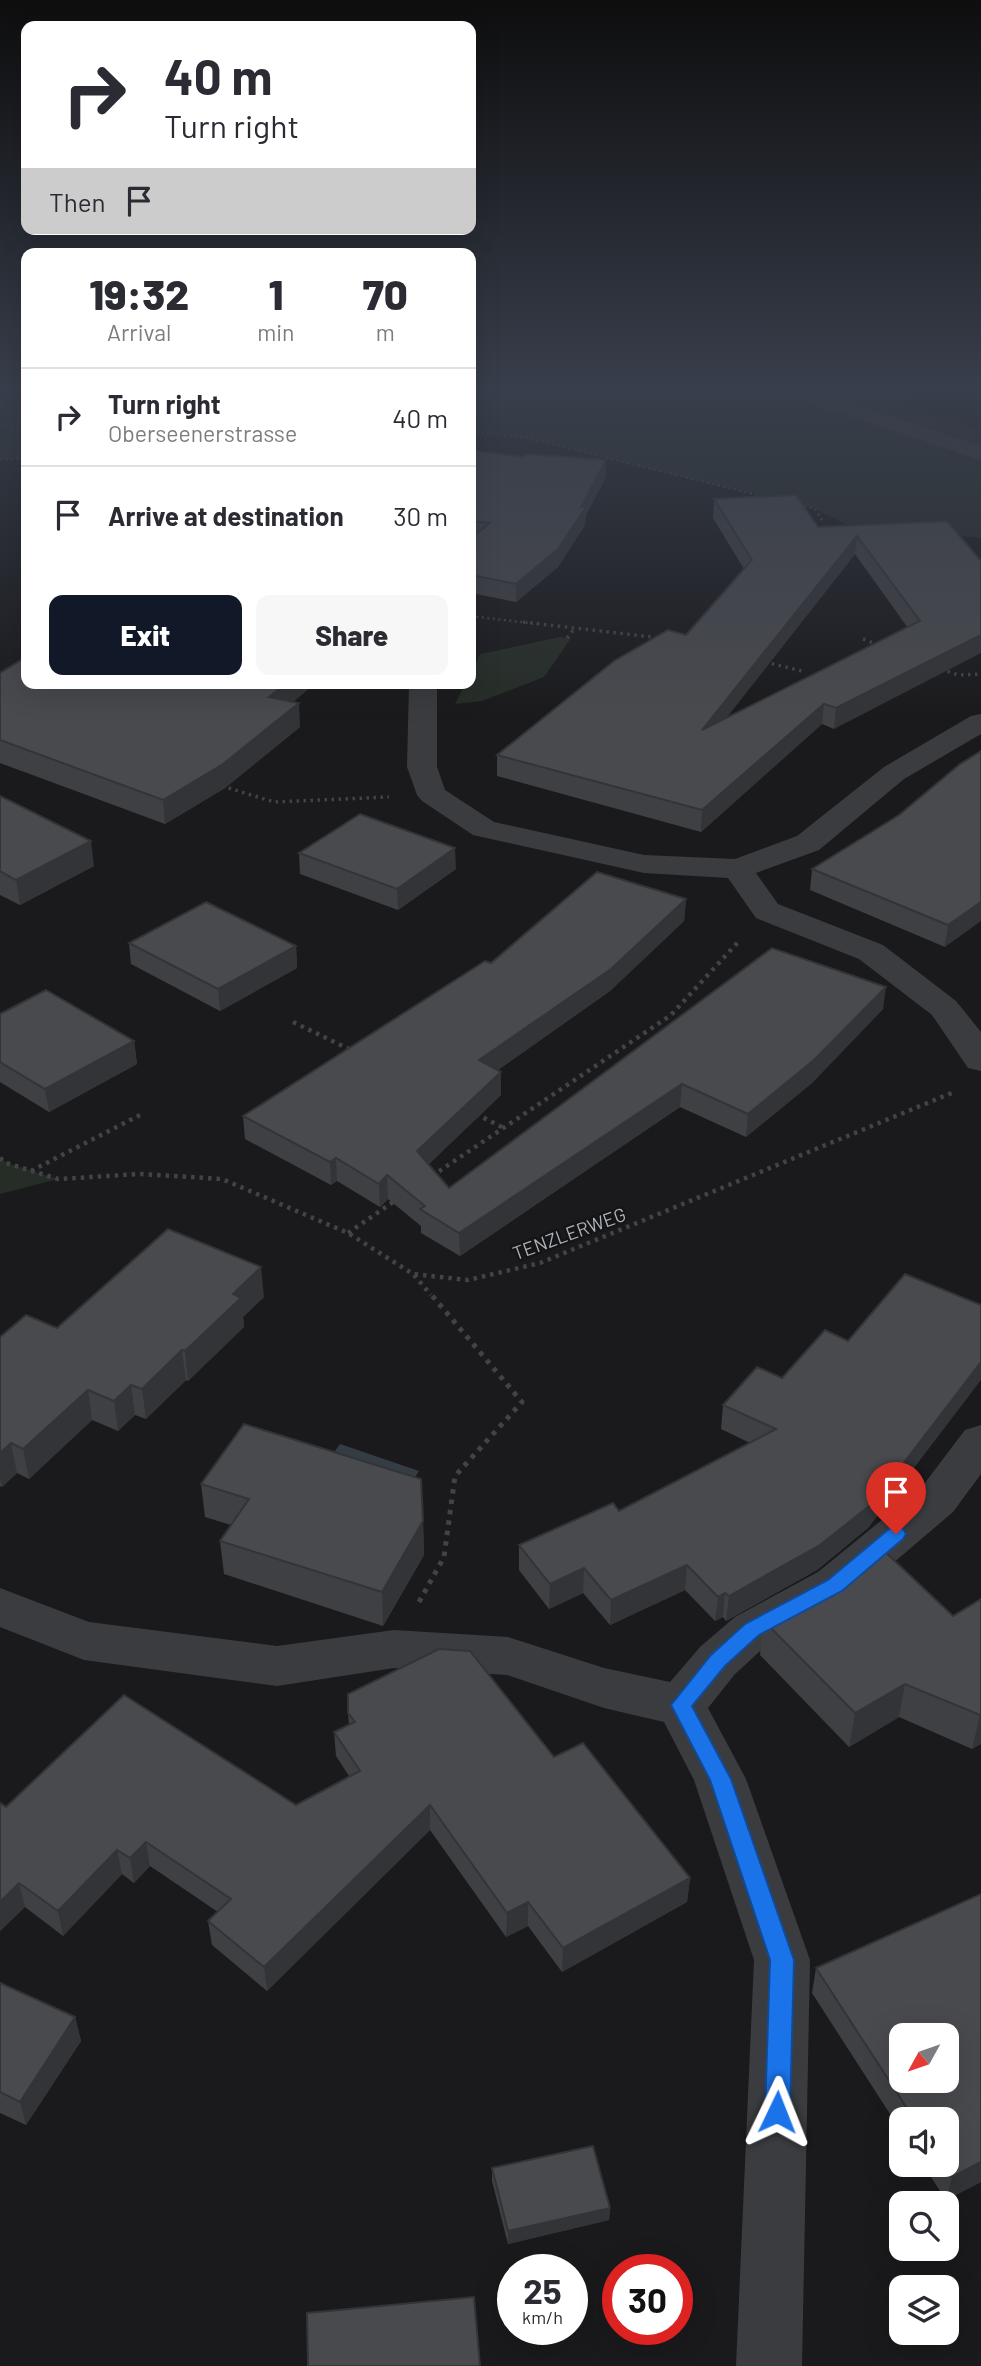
<!DOCTYPE html>
<style>
:root{--surface:#fff;--page:#f7f7f7;--text:#2b2b33;--muted:#7c7c81;--line:#e1e1e2;--accent:#111827}
body{margin:0;font-family:Barlow,sans-serif;background:var(--page);color:var(--text);height:100vh;display:flex;flex-direction:column;font-size:26px;white-space:nowrap}
*{box-sizing:border-box;margin:0}
p{font-size:23px;color:var(--muted)}
.icon{flex:none;width:38px;height:38px;fill:none;stroke:currentColor;stroke-width:2;stroke-linecap:round;stroke-linejoin:round}
.map{position:relative;flex:1;overflow:hidden}
.drawer{position:absolute;left:21px;top:248px;width:455px;height:441px;display:flex;flex-direction:column;background:var(--surface);border-radius:14px;box-shadow:0 7px 28px #0002}
.drawer>*{flex:none}
.banner{position:absolute;left:21px;top:21px;width:455px;height:214px;border-radius:14px;box-shadow:0 7px 28px #0002;background:#fff;color:var(--text);overflow:hidden}
.needle{width:46px;rotate:230deg}
.controls{position:absolute;left:889px;top:2023px;display:grid;gap:14px}
.controls a{display:grid;place-items:center;width:70px;height:70px;border-radius:14px;background:var(--surface);box-shadow:0 7px 28px #0002;font-size:35px}
.speed{position:absolute;left:497px;top:2254px;display:flex;gap:14px;font-size:35px;font-weight:700;text-align:center}
.speed>*{display:grid;place-content:center;width:91px;height:91px;border-radius:50%;background:var(--surface);box-shadow:0 7px 28px #0002;line-height:1}
.speed small{font-size:18px;font-weight:400}
.speed .limit{border:10px solid #d22;background:#fff;color:#111}
.pin{position:absolute;display:grid;place-items:center;width:60px;height:60px;color:#fff;margin:-72px -30px;border-radius:50% 50% 50% 0;rotate:-45deg;box-shadow:0 0 7px #0007}
.pin .icon{rotate:45deg}
.me{position:absolute;width:77px;margin:-38px;rotate:2deg;stroke-linejoin:round;filter:drop-shadow(0 0 5px #0008)}
.turn{display:flex;align-items:center;gap:24px;height:147px;padding:0 28px;font-size:32px}
.turn .icon{width:91px;height:91px;stroke-width:2.5}
.turn b{display:block;font-size:49px;line-height:60px}
.then{display:flex;align-items:center;height:66px;padding:0 28px;background:#0003;gap:14px;font-size:26px}
.eta{display:flex;justify-content:space-evenly;align-items:center;height:119px;text-align:center}
.eta b{font-size:42px;font-weight:800;line-height:49px}
.button{display:flex;gap:14px;margin-top:auto;padding:14px 28px}
.button a{flex:1;height:80px;border-radius:14px;background:var(--accent);color:#fff;font-size:28px;font-weight:800;line-height:80px;text-align:center}
.button a+a{background:var(--page);color:var(--text)}
ul{padding:0;list-style:none}
li{display:flex;align-items:center;gap:21px;height:98px;padding:0 28px;border-top:2px solid var(--line)}
li div{flex:1}
li b{display:block;font-size:26px}
li em{font-style:normal}
.map>svg:first-child{display:block}
.green{fill:#262d27}
.water{fill:#353d44}
.lines{fill:none;stroke-linecap:round;stroke-linejoin:round}
.path-far3{stroke:#414347;stroke-width:2.5;stroke-dasharray:2 3.5;stroke-linecap:butt}
.path-far2{stroke:#414347;stroke-width:3.5;stroke-dasharray:2.5 4.5;stroke-linecap:butt}
.path-far1{stroke:#414347;stroke-width:4.5;stroke-dasharray:3.5 5;stroke-linecap:butt}
.path{stroke:#414347;stroke-width:5;stroke-dasharray:4.5 6;stroke-linecap:butt}
.minor{fill:#3b3c40;fill-rule:evenodd}
.wall{fill:#3f4043;fill-rule:evenodd}
.shaded-wall{fill:#333437}
.building{fill:#494a4e;stroke:#333437;stroke-width:2;fill-rule:evenodd}
.route{fill:#1a73e8;stroke:#114b97;stroke-width:2}
.labels{text-anchor:middle;dominant-baseline:central;stroke-width:5;stroke-linejoin:round;paint-order:stroke}
.street-label{font-size:19px;fill:#aeb2ba;stroke:#151517}
</style>
<div class="map">
<svg width="981" height="2366" viewBox="0 0 981 2366">
<rect width="100%" height="100%" fill="#1a1a1c"/>
<!-- green -->
<g class="green">
<rect x="0" y="388" width="26" height="71"/>
<polygon points="471,388 938,388 894,404 981,431 981,538 846,524 815,509 506,434 471,432"/>
<polygon points="560,637 571,638 544,677 482,701 455,704 465,684 471,684 471,674 480,654"/>
<polygon points="0,1158 7,1163 58,1179 0,1194"/>
</g>
<!-- water -->
<polygon class="water" points="340,1444 419,1471 407,1489 327,1462"/>
<g class="lines">
<!-- path-far3 -->
<g class="path-far3">
<polyline points="0,426 26,431"/>
<polyline points="471,432 523,437 770,498"/>
<polyline points="0,459 26,459"/>
<polyline points="799,505 815,509 822,520"/>
<polyline points="471,616 538,624"/>
</g>
<!-- path-far2 -->
<g class="path-far2">
<polyline points="523,622 661,638"/>
<polyline points="567,638 574,629"/>
<polyline points="863,639 881,646"/>
<polyline points="765,662 802,671"/>
<polyline points="941,669 958,675 981,674"/>
<polyline points="222,786 274,802 389,797"/>
</g>
<!-- path-far1 -->
<g class="path-far1">
<polyline points="293,1022 353,1051"/>
<polyline points="476,1114 504,1128"/>
<polyline points="0,1158 6,1163 58,1179 141,1174 222,1179 348,1233 413,1274 468,1280 540,1263 954,1092"/>
<polyline points="31,1171 142,1114"/>
<polyline points="432,1176 671,1015 740,940"/>
<polyline points="348,1233 396,1200"/>
<polyline points="414,1275 431,1295"/>
</g>
<!-- path -->
<polyline class="path" points="419,1602 444,1557 455,1476 522,1402 430,1293"/>
<!-- minor -->
<g class="minor">
<polygon points="775,388 805,388 981,446 981,460 778,392"/>
<polygon points="409,684 437,684 437,767 445,790 494,822 644,855 735,859 797,836 884,767 971,716 981,714 981,734 904,779 819,850 756,873 778,904 883,945 956,1001 981,1032 981,1071 968,1068 932,1015 859,959 756,918 728,878 644,873 473,835 422,801 417,795 407,767"/>
<polygon points="981,1425 981,1474 953,1512 852,1598 769,1643 735,1674 708,1708 746,1779 810,1960 802,2366 736,2366 754,1960 694,1780 664,1722 604,1708 507,1675 394,1668 277,1686 84,1660 0,1627 0,1588 89,1622 277,1646 394,1630 508,1637 604,1668 670,1682 701,1646 735,1617 818,1572 921,1488 965,1430"/>
</g>
</g>
<!-- wall -->
<g class="wall">
<polygon points="471,450 524,457 606,460 606,477 586,515 585,525 558,567 516,602 471,593"/>
<path d="M714 499 818 527 981 561 834 729 822 724 701 832 497 776V755L686 635 744 569 713 518ZM855 554 908 628 727 717Z"/>
<polygon points="0,673 26,684 314,684 293,702 300,727 225,788 165,824 0,763"/>
<polygon points="981,751 945,947 810,890 812,869 899,815"/>
<polygon points="0,796 94,866 20,905 0,895"/>
<polygon points="299,853 456,869 398,910 300,874"/>
<polygon points="686,899 684,921 610,991 498,1070 501,1095 429,1164 449,1188 772,948 883,1009 812,1083 746,1137 680,1107 460,1256 421,1233 421,1226 388,1199 380,1207 337,1181 331,1185 245,1139 243,1116 491,963"/>
<polygon points="129,943 296,946 297,968 220,1011 131,964"/>
<polygon points="0,1014 134,1041 137,1064 49,1112 0,1082"/>
<polygon points="264,1297 243,1317 244,1327 188,1381 186,1380 146,1419 135,1415 118,1431 92,1420 29,1479 17,1473 2,1487 0,1486 0,1337"/>
<polygon points="757,1367 869,1527 817,1570 726,1621 723,1617 715,1621 685,1590 610,1625 583,1593 549,1609 519,1570 519,1545 619,1511 750,1443 721,1429 723,1405"/>
<polygon points="201,1484 423,1521 424,1555 383,1626 224,1574 220,1541 231,1525 205,1517"/>
<polygon points="981,1599 981,1744 972,1749 899,1717 849,1747 760,1655 764,1621 953,1616"/>
<polygon points="348,1713 554,1757 690,1878 687,1902 562,1972 528,1926 506,1937 430,1830 267,1991 212,1945 208,1921 218,1912 150,1866 134,1883 122,1874 63,1936 25,1907 0,1931 0,1803 6,1807 296,1805 349,1776 336,1756 334,1732 349,1725"/>
<path d="M981 1894V2182L946 2200 923 2165H947V2119H901V2131L812 1993 816 1968ZM901 2035H947V2081H901Z"/>
<polygon points="0,1983 75,2017 81,2041 26,2125 0,2113"/>
<polygon points="492,2168 610,2208 609,2220 508,2244 492,2181"/>
</g>
<!-- shaded-wall -->
<g class="shaded-wall">
<polygon points="606,460 606,477 586,515 585,525 558,567 516,602 516,584 581,507"/>
<polygon points="857,536 855,554 700,751 702,730"/>
<polygon points="981,635 981,653 834,729 836,708"/>
<polygon points="285,684 314,684 271,720 269,697"/>
<polygon points="299,703 300,727 225,788 165,824 163,800"/>
<polygon points="824,704 822,724 701,832 702,810"/>
<polygon points="91,841 94,866 20,905 16,880"/>
<polygon points="455,848 456,869 398,910 397,889"/>
<polygon points="686,899 684,921 610,991 479,1083 479,1060"/>
<polygon points="981,902 981,921 945,947 948,925"/>
<polygon points="296,946 297,968 220,1011 218,989"/>
<polygon points="886,987 883,1009 812,1083 746,1137 748,1114"/>
<polygon points="134,1041 137,1064 49,1112 45,1089"/>
<polygon points="501,1072 501,1095 418,1174 417,1151"/>
<polygon points="682,1084 680,1107 460,1256 459,1233"/>
<polygon points="336,1158 337,1181 331,1185 330,1162"/>
<polygon points="387,1175 388,1199 380,1207 379,1184"/>
<polygon points="261,1267 264,1297 243,1317 244,1327 188,1381 185,1351 233,1294"/>
<polygon points="182,1350 186,1380 146,1419 142,1389"/>
<polygon points="981,1362 981,1380 869,1527 817,1570 726,1621 729,1596"/>
<polygon points="131,1385 135,1415 118,1431 114,1401"/>
<polygon points="88,1390 92,1420 29,1479 23,1449"/>
<polygon points="11,1443 17,1473 2,1487 0,1478 0,1453"/>
<polygon points="423,1521 424,1555 383,1626 382,1592"/>
<polygon points="687,1565 685,1590 610,1625 611,1600"/>
<polygon points="584,1568 583,1593 549,1609 550,1584"/>
<polygon points="725,1593 723,1617 715,1621 718,1597"/>
<polygon points="905,1684 899,1717 849,1747 855,1713"/>
<polygon points="980,1715 981,1715 981,1744 972,1749"/>
<polygon points="430,1805 430,1830 267,1991 264,1967"/>
<polygon points="146,1842 150,1866 134,1883 130,1858"/>
<polygon points="117,1850 122,1874 63,1936 58,1911"/>
<polygon points="690,1878 687,1902 562,1972 563,1948"/>
<polygon points="19,1883 25,1907 0,1931 0,1902"/>
<polygon points="528,1902 528,1926 506,1937 507,1913"/>
<polygon points="75,2017 81,2041 26,2125 20,2102"/>
<polygon points="981,2162 981,2182 946,2200 952,2177"/>
<polygon points="610,2208 609,2220 508,2244 508,2231"/>
</g>
<!-- building -->
<g class="building">
<polygon points="471,450 524,457 526,454 606,460 581,507 586,507 558,549 516,584 471,575 471,538 490,523 471,521"/>
<path d="M796 495 818 527 947 521 981 561V635L836 708 824 704 702 810 497 755 614 661 668 630 686 635 752 560 714 499ZM857 536 920 621 702 730Z"/>
<polygon points="26,657 26,684 285,684 269,697 299,703 223,764 163,800 0,740 0,673"/>
<polygon points="981,751 981,902 948,925 812,869 899,815 960,764"/>
<polygon points="0,796 91,841 16,880 0,871"/>
<polygon points="360,814 455,848 397,889 299,853"/>
<polygon points="597,872 686,899 611,969 479,1060 501,1072 417,1151 449,1188 772,948 886,987 814,1060 748,1114 682,1084 459,1233 420,1209 425,1206 387,1175 379,1184 336,1158 330,1162 243,1116 485,961 491,963"/>
<polygon points="206,902 296,946 218,989 129,943"/>
<polygon points="46,990 134,1041 45,1089 0,1062 0,1014"/>
<polygon points="168,1229 261,1267 233,1294 241,1298 185,1351 182,1350 142,1389 131,1385 114,1401 88,1390 23,1449 11,1443 0,1453 0,1337 26,1315 57,1328"/>
<polygon points="905,1274 981,1305 981,1362 873,1503 820,1545 729,1596 725,1593 718,1597 687,1565 611,1600 584,1568 550,1584 519,1545 613,1503 619,1511 776,1429 723,1405 757,1367 782,1378 825,1330 848,1341"/>
<polygon points="244,1424 421,1479 423,1521 382,1592 220,1541 249,1499 201,1484"/>
<polygon points="881,1548 953,1616 981,1599 981,1715 980,1715 905,1684 855,1713 764,1621 775,1611 858,1567"/>
<polygon points="439,1649 470,1651 554,1757 583,1743 690,1878 563,1948 528,1902 507,1913 430,1805 264,1967 208,1921 231,1899 146,1842 130,1858 117,1850 58,1911 19,1883 0,1902 0,1803 6,1807 124,1695 296,1805 360,1771 334,1732 355,1722 348,1713 348,1694"/>
<path d="M981 1894V2162L952 2177 944 2165H947V2119H914L816 1968ZM901 2035H947V2081H901Z"/>
<polygon points="0,1983 75,2017 20,2102 0,2092"/>
<polygon points="593,2146 610,2208 508,2231 492,2168"/>
<polygon points="474,2297 480,2366 308,2366 307,2313"/>
</g>
<!-- sky -->
<linearGradient id="sky" x2="0" y2="1"><stop stop-color="#0e0e0f"/><stop offset="0.54" stop-color="#383e4b"/><stop offset="1" stop-color="#383e4b" stop-opacity="0"/></linearGradient>
<rect width="981" height="719" fill="url(#sky)"/>
<!-- route -->
<polygon class="route" points="896,1527 903,1529 906,1534 903,1539 842,1591 759,1635 725,1666 692,1706 731,1779 794,1960 790,2112 786,2121 777,2124 769,2121 765,2112 770,1960 710,1780 671,1705 711,1655 745,1624 828,1580 889,1529"/>
<g class="labels">
<!-- street labels -->
<g class="street-label">
<text transform="translate(569 1233) rotate(-20)">TENZLERWEG</text>
</g>
</g>
</svg>
<div class="controls">
<a><svg class="needle" viewBox="-14 -14 28 28"><path d="M0-13l5 13h-10z" fill="#e53935"/><path d="M0 13l5-13h-10z" fill="#7c7c81"/></svg></a>
<a><svg class="icon" aria-label="sound" viewBox="0 0 24 24"><path d="M4 9h4l5-4v14l-5-4H4zM17 9q2 3 0 6"/></svg></a>
<a><svg class="icon" aria-label="search" viewBox="0 0 24 24"><circle cx="10" cy="10" r="6"/><path d="M15 15l6 6"/></svg></a>
<a><svg class="icon" aria-label="layers" viewBox="0 0 24 24"><path d="M12 4l9 5-9 5-9-5zM3 14l9 5 9-5"/></svg></a>
</div>
<div class="speed"><div>25<small>km/h</small></div><div class="limit">30</div></div>
<div class="pin" style="left:896px;top:1534px;background:#d93025"><svg class="icon" aria-label="arrive" viewBox="0 0 24 24"><path d="M6 21V4h12l-3 4 3 4H6"/></svg></div>
<svg class="me" style="left:777px;top:2112px" viewBox="-20 -20 40 40"><path d="M0-17L14 15 0 8-14 15z" fill="#1a73e8" stroke="#fff" stroke-width="4"/></svg>
<div class="banner">
<div class="turn"><svg class="icon" aria-label="right" viewBox="0 0 24 24"><path d="M7 20v-9h11M14 6l5 5-5 5"/></svg><div><b>40 m</b>Turn right</div></div>
<div class="then">Then<svg class="icon" aria-label="arrive" viewBox="0 0 24 24"><path d="M6 21V4h12l-3 4 3 4H6"/></svg></div>
</div>
<section class="drawer">
<div class="eta">
<div><b>19:32</b><p>Arrival</p></div>
<div><b>1</b><p>min</p></div>
<div><b>70</b><p>m</p></div>
</div>
<ul>
<li><svg class="icon" aria-label="right" viewBox="0 0 24 24"><path d="M7 20v-9h11M14 6l5 5-5 5"/></svg><div><b>Turn right</b><p>Oberseenerstrasse</p></div><em>40 m</em></li>
<li><svg class="icon" aria-label="arrive" viewBox="0 0 24 24"><path d="M6 21V4h12l-3 4 3 4H6"/></svg><div><b>Arrive at destination</b></div><em>30 m</em></li>
</ul>
<div class="button"><a>Exit</a><a>Share</a></div>
</section>
</div>
